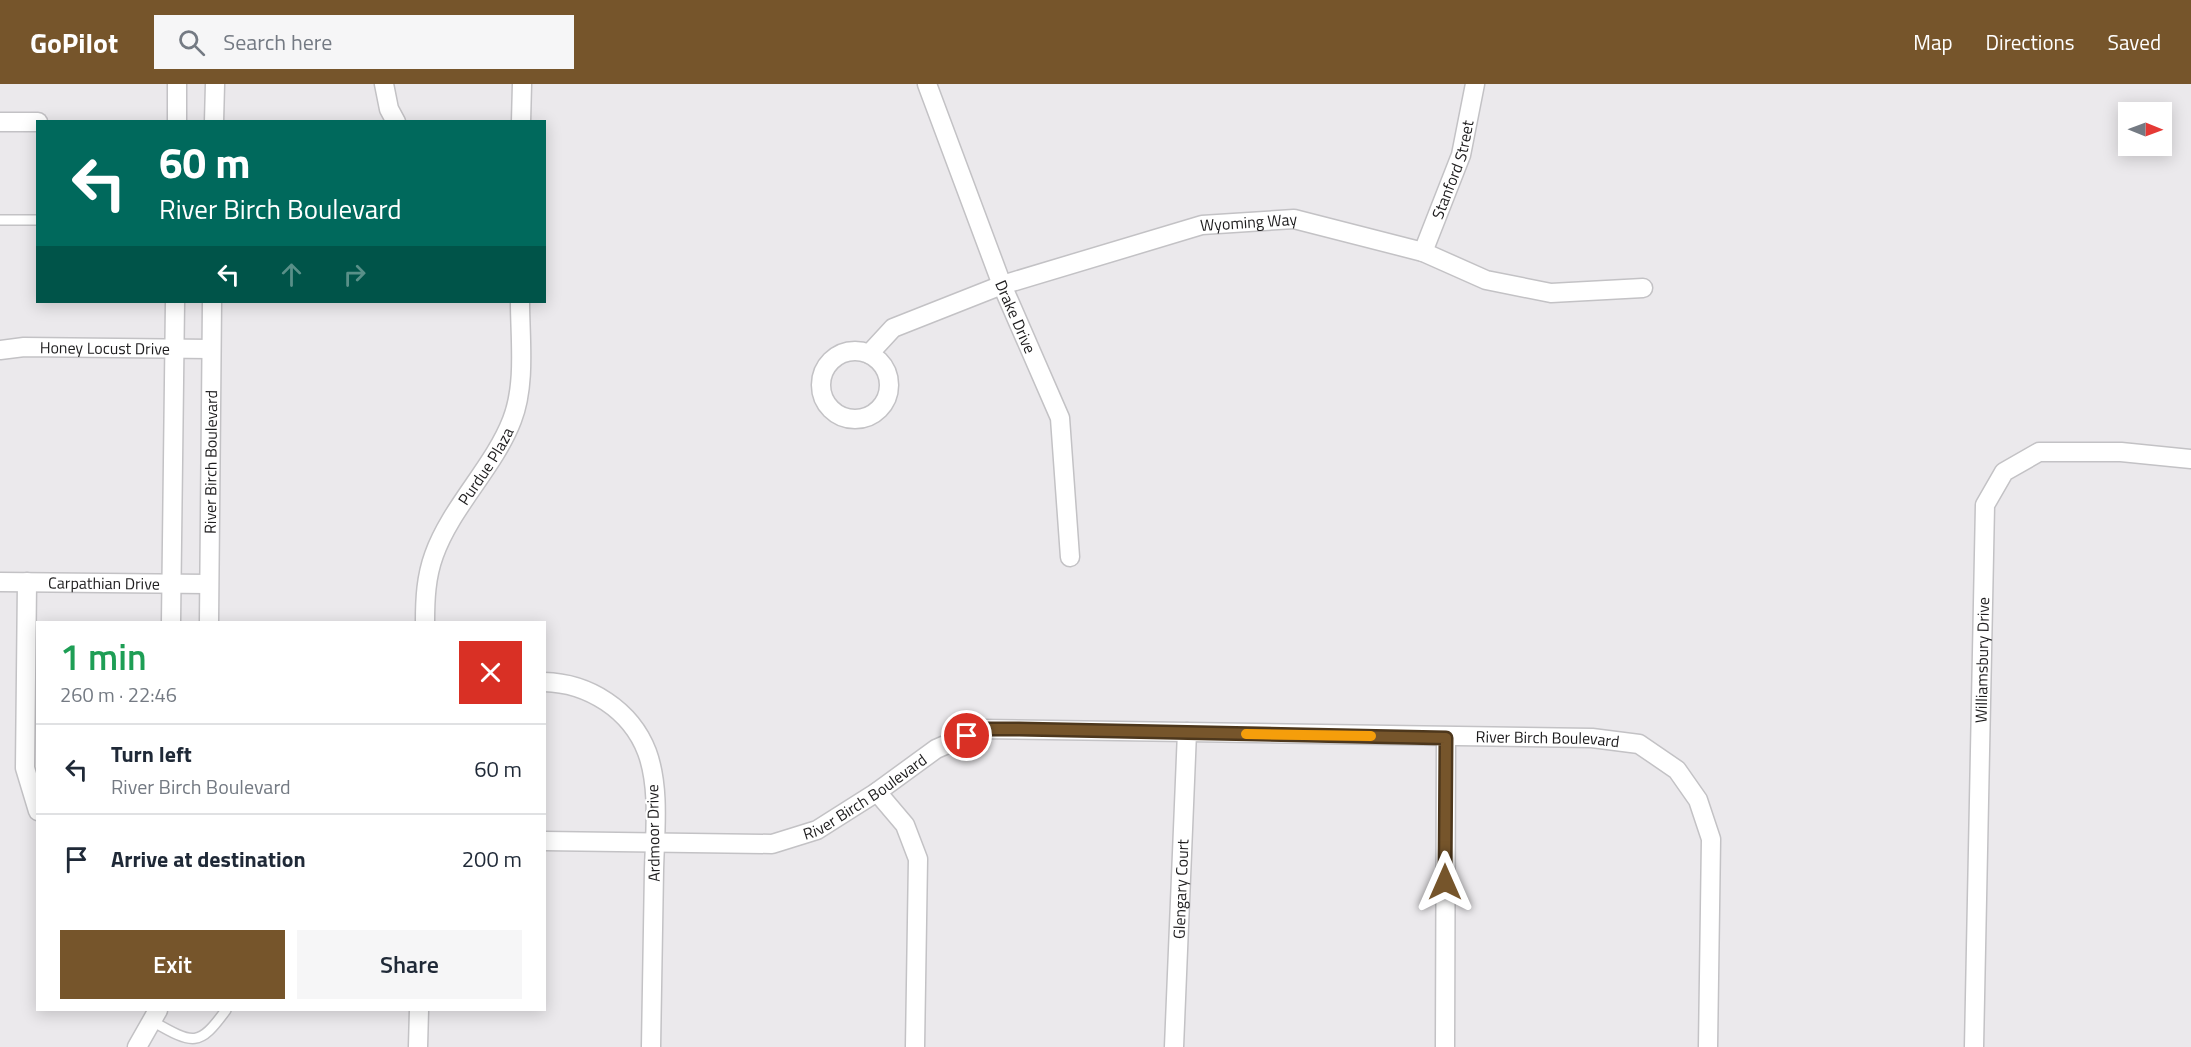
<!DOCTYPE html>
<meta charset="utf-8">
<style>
:root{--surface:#fff;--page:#f6f6f7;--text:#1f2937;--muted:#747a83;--line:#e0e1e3;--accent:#76552b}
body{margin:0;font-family:"Titillium Web",sans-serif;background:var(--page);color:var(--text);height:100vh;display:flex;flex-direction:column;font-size:22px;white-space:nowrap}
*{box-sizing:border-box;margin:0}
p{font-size:20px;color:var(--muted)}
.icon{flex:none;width:33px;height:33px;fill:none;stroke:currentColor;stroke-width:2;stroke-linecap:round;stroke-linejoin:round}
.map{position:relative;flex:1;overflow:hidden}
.sheet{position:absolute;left:36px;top:537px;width:510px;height:390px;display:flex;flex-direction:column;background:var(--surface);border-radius:0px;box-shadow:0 3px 15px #0003}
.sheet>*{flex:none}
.banner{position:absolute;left:36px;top:36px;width:510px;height:183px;border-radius:0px;box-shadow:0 3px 15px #0003;background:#00695c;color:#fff;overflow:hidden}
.needle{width:39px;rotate:91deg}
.tools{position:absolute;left:2118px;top:18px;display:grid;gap:12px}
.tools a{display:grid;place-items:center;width:54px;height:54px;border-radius:0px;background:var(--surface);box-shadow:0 3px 15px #0003;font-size:30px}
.pin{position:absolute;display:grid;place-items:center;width:51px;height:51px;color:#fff;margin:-26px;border:3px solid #fff;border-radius:50%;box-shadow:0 2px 6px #0007}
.me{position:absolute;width:66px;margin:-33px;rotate:0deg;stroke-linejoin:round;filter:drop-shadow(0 0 4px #0008)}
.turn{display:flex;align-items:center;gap:21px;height:126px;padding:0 24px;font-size:27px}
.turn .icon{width:78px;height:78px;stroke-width:2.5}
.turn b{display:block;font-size:42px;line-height:51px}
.lanes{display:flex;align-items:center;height:57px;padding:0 24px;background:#0003;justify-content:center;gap:30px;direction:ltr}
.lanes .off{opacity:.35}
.round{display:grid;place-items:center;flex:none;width:63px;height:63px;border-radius:0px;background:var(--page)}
.headline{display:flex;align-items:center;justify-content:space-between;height:102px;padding:0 24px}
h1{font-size:36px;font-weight:600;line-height:45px;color:#1e9e55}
.button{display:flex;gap:12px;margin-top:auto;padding:12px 24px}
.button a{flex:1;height:69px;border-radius:0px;background:var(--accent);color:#fff;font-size:24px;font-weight:600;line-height:69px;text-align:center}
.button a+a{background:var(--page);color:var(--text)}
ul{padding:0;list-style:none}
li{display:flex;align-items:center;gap:18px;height:90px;padding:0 24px;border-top:2px solid var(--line)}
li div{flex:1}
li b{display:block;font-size:22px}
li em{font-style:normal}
header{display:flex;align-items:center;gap:36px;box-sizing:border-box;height:84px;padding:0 30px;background:var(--accent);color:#fff}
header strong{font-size:28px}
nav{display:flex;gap:33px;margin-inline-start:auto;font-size:21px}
.search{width:420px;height:54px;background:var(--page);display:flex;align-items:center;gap:15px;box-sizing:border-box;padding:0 21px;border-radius:0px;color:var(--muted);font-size:22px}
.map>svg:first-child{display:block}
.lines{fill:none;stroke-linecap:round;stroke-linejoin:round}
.lane-casing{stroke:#c3c2c5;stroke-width:12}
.street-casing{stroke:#c3c2c5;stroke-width:21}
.lane{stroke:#fff;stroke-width:9}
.street{stroke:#fff;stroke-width:18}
.route-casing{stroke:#4d371c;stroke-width:15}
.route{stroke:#76552b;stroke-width:10}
.slow{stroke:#f59e0b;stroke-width:10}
.labels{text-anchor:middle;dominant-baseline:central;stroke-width:4.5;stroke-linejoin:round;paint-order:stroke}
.street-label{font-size:16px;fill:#1d1c1d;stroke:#fff}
</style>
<header>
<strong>GoPilot</strong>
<div class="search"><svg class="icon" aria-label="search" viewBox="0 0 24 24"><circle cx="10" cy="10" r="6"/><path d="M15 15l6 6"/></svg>Search here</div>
<nav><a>Map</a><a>Directions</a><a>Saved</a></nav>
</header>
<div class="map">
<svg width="2191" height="963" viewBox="0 0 2191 963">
<rect width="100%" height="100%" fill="#ebe9ec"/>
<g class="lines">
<!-- lane casing -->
<g class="lane-casing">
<g id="lane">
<polyline points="0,136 38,136"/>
<path d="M152 937C194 961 199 963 226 926"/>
</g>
</g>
<!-- street casing -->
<g class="street-casing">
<g id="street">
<polyline points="384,0 389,25 396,38"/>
<path id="s1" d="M927 0 1002 201 1060 334 1070 473"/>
<polyline points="0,38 38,38"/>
<polyline points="177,38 177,0"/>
<polyline points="214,38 215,0"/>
<polyline points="521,38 522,0"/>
<path id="s2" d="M1423 168 1461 71 1475 0"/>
<path id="s3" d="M0 266 24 263 211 265"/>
<circle cx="855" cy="301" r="34"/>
<path id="s4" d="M869 270 893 244 1002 201 1202 141 1294 135 1423 168 1486 196 1551 209 1643 204"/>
<path id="s5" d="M0 498 208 500"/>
<polyline points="27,498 25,684 38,727"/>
<polyline points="171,538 175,218"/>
<path id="s6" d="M209 538 212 218"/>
<path id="s7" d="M425 538C425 515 426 493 434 471 451 423 494 383 512 336 526 300 520 255 520 218"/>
<path d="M544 598C589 599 631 626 647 668 660 703 655 748 654 786 653 845 652 904 651 963"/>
<polyline points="877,708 905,741 918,775 915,963"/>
<path id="s8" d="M544 757 772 760 817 746 877 708 936 665 982 645 1592 654 1639 660 1677 686 1698 716 1711 755 1708 963"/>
<polyline points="137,963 158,926"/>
<polyline points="418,963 419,926"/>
<path id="s9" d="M1174 963 1187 648"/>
<polyline points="1445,963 1446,654"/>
<path id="s10" d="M1974 963 1985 421 2004 388 2039 368H2121L2191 375"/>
</g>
</g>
<!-- lane -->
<use href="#lane" class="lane"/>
<!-- street -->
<use href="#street" class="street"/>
</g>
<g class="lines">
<!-- route casing -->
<g class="route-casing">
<polyline id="route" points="967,652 982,645 1019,645 1446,654 1445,798"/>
</g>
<!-- route -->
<use href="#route" class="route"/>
<!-- slow -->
<polyline class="slow" points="1246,650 1371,652"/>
</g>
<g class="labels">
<!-- street labels -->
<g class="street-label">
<text stroke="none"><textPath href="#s2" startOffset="88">Stanford Street</textPath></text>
<text stroke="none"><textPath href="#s4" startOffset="408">Wyoming Way</textPath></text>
<text stroke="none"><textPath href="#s1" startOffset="249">Drake Drive</textPath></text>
<text stroke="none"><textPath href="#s3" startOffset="105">Honey Locust Drive</textPath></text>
<text stroke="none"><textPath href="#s6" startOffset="160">River Birch Boulevard</textPath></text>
<text stroke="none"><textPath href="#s7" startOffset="171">Purdue Plaza</textPath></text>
<text stroke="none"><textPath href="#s5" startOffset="104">Carpathian Drive</textPath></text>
<text stroke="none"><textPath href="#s10" startOffset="387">Williamsbury Drive</textPath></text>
<text stroke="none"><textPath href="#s8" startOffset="1035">River Birch Boulevard</textPath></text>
<text stroke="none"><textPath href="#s8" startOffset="333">River Birch Boulevard</textPath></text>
<text transform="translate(653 749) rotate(-91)">Ardmoor Drive</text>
<text stroke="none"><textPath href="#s9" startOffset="158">Glengary Court</textPath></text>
</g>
</g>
</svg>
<div class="tools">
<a><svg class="needle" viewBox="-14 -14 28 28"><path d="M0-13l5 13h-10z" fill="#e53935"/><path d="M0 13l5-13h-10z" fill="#747a83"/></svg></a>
</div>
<div class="pin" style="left:967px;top:652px;background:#d93025"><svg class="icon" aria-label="arrive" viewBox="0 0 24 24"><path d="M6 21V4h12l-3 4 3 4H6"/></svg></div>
<svg class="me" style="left:1445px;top:798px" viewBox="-20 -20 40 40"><path d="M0-17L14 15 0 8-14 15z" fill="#76552b" stroke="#fff" stroke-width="4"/></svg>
<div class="banner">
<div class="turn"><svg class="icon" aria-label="left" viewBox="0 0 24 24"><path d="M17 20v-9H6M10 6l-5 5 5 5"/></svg><div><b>60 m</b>River Birch Boulevard</div></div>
<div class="lanes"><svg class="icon" aria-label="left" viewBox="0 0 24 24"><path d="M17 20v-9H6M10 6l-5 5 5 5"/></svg><svg class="icon off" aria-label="ahead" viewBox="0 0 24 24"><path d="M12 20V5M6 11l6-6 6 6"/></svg><svg class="icon off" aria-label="right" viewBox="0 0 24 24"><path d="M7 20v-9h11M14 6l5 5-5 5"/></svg></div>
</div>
<section class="sheet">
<div class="headline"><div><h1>1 min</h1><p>260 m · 22:46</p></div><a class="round" style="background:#d93025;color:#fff"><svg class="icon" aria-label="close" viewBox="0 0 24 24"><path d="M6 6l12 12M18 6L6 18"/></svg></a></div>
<ul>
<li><svg class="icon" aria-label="left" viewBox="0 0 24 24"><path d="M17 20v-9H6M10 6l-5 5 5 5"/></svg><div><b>Turn left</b><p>River Birch Boulevard</p></div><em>60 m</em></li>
<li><svg class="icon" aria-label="arrive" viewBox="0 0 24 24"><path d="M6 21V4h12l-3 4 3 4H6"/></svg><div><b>Arrive at destination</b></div><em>200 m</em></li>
</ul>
<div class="button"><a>Exit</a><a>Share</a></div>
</section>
</div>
